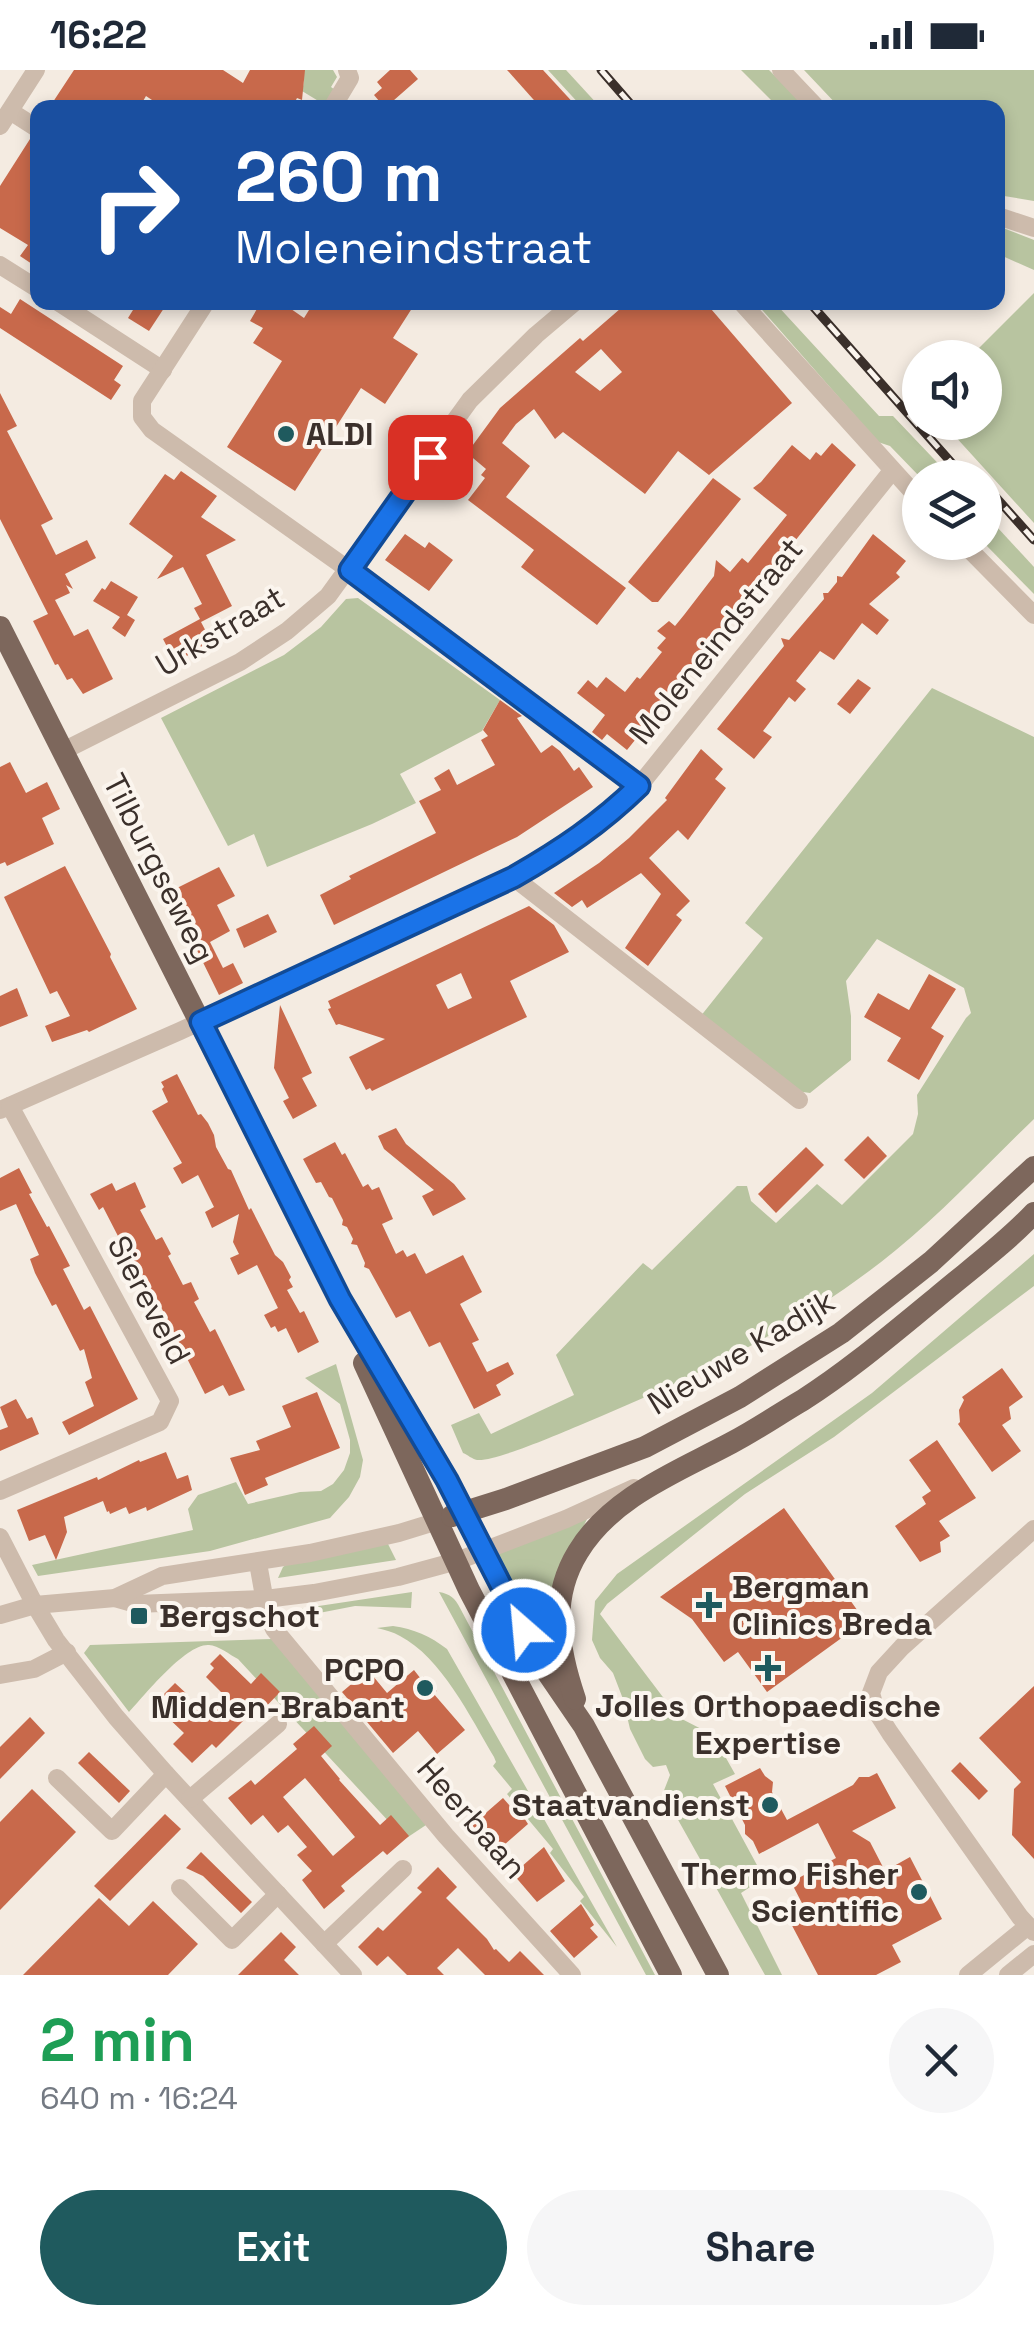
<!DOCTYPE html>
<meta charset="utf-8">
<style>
:root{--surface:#fff;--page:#f6f6f7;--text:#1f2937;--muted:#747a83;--accent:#1f5a5e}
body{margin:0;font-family:"Space Grotesk",sans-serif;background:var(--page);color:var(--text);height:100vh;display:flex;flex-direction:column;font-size:38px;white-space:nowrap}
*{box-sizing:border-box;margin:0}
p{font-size:32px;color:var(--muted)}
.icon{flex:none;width:55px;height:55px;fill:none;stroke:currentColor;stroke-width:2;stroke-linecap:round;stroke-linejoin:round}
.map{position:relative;height:1905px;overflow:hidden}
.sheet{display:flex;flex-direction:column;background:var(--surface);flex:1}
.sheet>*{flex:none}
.hud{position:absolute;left:30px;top:30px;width:975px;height:210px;border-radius:20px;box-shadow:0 5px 15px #0003;background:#1a4fa0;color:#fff;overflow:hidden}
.fabs{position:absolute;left:902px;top:270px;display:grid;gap:20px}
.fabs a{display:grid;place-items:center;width:100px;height:100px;border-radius:50%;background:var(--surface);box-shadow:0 5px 15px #0003;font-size:50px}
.pin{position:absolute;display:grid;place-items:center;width:85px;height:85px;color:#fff;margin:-42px;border-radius:20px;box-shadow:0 5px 15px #0006}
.me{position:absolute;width:110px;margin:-55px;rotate:333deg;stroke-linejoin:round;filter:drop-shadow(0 0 8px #0008)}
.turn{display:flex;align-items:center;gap:35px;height:210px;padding:0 40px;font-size:45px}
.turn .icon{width:130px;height:130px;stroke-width:2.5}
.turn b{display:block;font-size:70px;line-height:85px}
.round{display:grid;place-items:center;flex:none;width:105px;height:105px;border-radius:52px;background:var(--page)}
.overview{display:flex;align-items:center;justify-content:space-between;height:170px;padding:0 40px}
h1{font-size:60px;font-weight:600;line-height:75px;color:#1e9e55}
.cta{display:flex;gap:20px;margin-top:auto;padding:20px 40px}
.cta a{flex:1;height:115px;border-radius:60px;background:var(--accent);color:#fff;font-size:40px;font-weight:600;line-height:115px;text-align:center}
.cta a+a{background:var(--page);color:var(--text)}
.status{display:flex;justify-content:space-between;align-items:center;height:70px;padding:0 50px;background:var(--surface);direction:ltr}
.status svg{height:28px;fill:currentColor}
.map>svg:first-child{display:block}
.green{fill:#b8c4a0}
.building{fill:#c8694b;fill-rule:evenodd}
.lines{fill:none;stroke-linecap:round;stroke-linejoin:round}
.minor{stroke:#cdbbac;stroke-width:18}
.major{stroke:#7d675c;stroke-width:22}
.rail-casing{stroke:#3b302b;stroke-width:9}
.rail{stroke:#fbf5ee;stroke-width:5;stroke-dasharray:15;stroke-linecap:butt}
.route-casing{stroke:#114b97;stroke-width:25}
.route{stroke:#1a73e8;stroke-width:18}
.poi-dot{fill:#1f5a5e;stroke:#fbf5ee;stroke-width:4}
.labels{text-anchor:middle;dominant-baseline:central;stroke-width:8;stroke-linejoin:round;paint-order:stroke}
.poi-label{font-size:32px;font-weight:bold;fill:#3b302b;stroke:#fbf5ee;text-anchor:start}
.street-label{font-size:32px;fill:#3b302b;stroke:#fbf5ee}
</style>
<div class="status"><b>16:22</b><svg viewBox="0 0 49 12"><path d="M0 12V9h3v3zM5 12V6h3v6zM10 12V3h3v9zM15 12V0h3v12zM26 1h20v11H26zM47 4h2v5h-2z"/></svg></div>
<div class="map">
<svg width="1034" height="1905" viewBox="0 0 1034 1905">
<rect width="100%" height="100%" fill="#f4ebe1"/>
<!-- green -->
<g class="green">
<polygon points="304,0 333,0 337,7 331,17 335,20 325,35 302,21 304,12"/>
<polygon points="548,0 566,0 600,37 582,37"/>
<polygon points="741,0 769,0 806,37 778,37"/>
<polygon points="804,0 1034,0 1034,131 998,125 998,38 839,37"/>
<polygon points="998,156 1034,170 1034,200 998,184"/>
<polygon points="1034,223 1034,453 943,353 985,352 985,288 970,287"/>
<polygon points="756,233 775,233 879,346 893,346 951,407 920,407 890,376 878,372"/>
<polygon points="985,444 1034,497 1034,524 984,473"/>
<polygon points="358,528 500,630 482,661 400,704 416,733 372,754 267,797 254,764 228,776 161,648 284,585 321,557 346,529"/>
<path d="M932 618 1034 667V1049C989 1092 945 1140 896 1180 801 1258 690 1309 578 1356 559 1364 494 1392 477 1390 472 1389 468 1385 463 1383L451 1355 479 1343 491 1364 574 1325 556 1285 643 1193 652 1200 737 1116H747L751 1131 776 1153 817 1114 842 1135 913 1064 918 1044 917 1025 966 948 971 943 964 918 877 869 846 911 851 946V990L810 1023 796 1021 700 947 763 868 745 853Z"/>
<polygon points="1034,1184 1034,1216 834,1367 745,1424 607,1534 600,1544 678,1647 713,1665 735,1704 713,1714 764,1808 741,1823 782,1905 765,1905 663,1723 670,1705 666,1695 653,1697 645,1689 630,1659 623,1629 613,1603 600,1588 592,1570 595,1531 617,1504 872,1323"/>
<polygon points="336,1294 363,1390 360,1407 349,1427 330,1448 210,1481 38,1506 32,1495 193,1460 188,1439 198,1425 236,1412 248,1434 300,1422 321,1421 333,1414 344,1400 350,1383 350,1370 340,1334 305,1308"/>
<polygon points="588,1447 550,1526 547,1558 548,1576 545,1578 497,1488 499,1482"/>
<polygon points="387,1472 396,1490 278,1508 283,1497 292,1491"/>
<polygon points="412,1522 411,1538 355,1536 319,1543 283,1554 292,1540"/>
<path d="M439 1522C450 1524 455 1528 460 1538L655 1905H646Z"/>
<path d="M393 1556C414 1559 430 1566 447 1579L617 1877 580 1831 584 1827 550 1783 553 1779 507 1724 512 1719 493 1696 496 1692 494 1687C471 1648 441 1587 400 1566 393 1562 385 1560 377 1558Z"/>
<path d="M272 1569 429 1753 405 1769 238 1589C230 1585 218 1575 209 1575 186 1573 144 1626 129 1642L84 1583 90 1575Z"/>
</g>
<!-- building -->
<g class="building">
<polygon points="74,0 223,0 243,13 250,0 305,0 302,30 297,28 292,38 164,38 146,26 139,38 49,38"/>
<polygon points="390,0 410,0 418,9 385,38 374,25 382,18 377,12"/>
<polygon points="507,0 543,0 578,38 541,38"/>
<polygon points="30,69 38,71 38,198 20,186 28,175 0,158 0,116"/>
<polygon points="20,229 123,296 114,310 121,315 111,330 0,258 0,237 11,244"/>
<polygon points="138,232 168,232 149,261 128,248"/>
<polygon points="261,232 281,232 304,248 314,232 322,232 331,239 335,232 416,232 393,268 418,284 385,334 361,318 295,421 227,377 282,291 253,273 263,258 250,251"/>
<path d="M628 232H705L792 333 709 405 678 381 645 424 563 362 555 369 534 339 516 354 502 373 530 396 506 427 626 518 597 555 521 497 534 480 468 430 485 408 481 405 486 399 467 383 500 338 580 268 583 271ZM601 279 622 302 600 321 575 302Z"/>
<polygon points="0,323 17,356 7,361 53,449 41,455 56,485 87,470 96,488 65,504 73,519 66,515 70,523 55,530 74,566 88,559 113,609 83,624 72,608 67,610 58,594 55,595 33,551 48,544 0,449"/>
<polygon points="832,373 856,395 770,502 767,501 748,526 749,528 627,680 607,664 602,670 592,662 605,645 577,623 588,610 597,618 606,607 625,622 637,607 640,609 662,582 657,578 666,568 657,561 669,551 675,556 684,545 714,506 716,490 730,502 742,488 748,493 787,445 753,418 761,412 792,375 810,390 816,382 821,386"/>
<polygon points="181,401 217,426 201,447 236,470 206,485 232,536 201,552 212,573 175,592 163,569 200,549 194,538 202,534 183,497 157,509 173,486 129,454 165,404 174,410"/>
<polygon points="713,408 741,429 658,532 652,532 628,512"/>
<polygon points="405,464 425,478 429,472 453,490 429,521 385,490"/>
<polygon points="873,464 906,491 896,503 900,507 869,534 889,550 877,565 862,553 834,590 820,581 796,611 806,619 795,632 789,627 763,661 772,667 754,689 717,659 784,576 781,568 789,570 824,529 823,523 828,523 837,512 837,506 842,507"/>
<polygon points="111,511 138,527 127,545 135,550 125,567 112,558 120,547 93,531 102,518 105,520"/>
<polygon points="858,609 871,618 850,644 837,634"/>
<polygon points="500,630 522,646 517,648 541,683 552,675 560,681 574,701 579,697 593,717 517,767 334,855 320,825 351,809 349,806 436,763 419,731 441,720 434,708 449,699 457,715 495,695 481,670 488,666 483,660"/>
<polygon points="701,679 723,699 715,709 726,718 688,770 678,760 649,788 690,831 676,845 682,850 648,896 625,878 661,824 641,803 587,838 582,830 572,837 554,823 599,793 629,768 667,730 665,728"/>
<polygon points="10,692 26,723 47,712 60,739 42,748 54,774 7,796 5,792 0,794 0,697"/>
<polygon points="65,796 111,884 110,887 137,939 89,962 87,960 52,972 45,956 70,946 57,921 50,924 4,827"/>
<polygon points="219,797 235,826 217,835 230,861 210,872 223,898 233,893 243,913 219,925 171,827 171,821"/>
<path d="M529 836 554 855 569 882 510 911 527 947 372 1021 370 1018 366 1020 349 987 385 969 339 954 336 955 328 939 331 938 328 931ZM461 903 472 928 448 939 436 915Z"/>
<polygon points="268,844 277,862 244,878 236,859"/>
<polygon points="929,904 956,919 931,958 944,966 919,1010 887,991 901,968 864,947 878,923 909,940"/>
<polygon points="17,918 28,946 0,957 0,926"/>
<polygon points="280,935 312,1003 302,1008 317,1036 293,1049 283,1031 289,1028 274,998"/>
<polygon points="177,1004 198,1045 201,1044 208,1053 214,1065 216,1077 228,1099 231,1100 249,1140 251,1138 275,1185 283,1192 291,1207 289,1210 293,1217 287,1220 300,1243 304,1241 319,1272 298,1283 286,1258 278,1262 275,1256 271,1258 264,1245 278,1238 257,1195 238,1205 230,1188 239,1184 233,1172 239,1144 212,1158 205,1142 214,1137 198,1105 182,1114 173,1098 182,1093 152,1041 168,1032 162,1019 164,1017 161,1012"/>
<polygon points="396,1058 406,1074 454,1114 466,1129 433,1146 422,1126 434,1120 384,1079 378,1066"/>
<polygon points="868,1066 887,1086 864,1109 844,1090"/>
<polygon points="335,1072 342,1085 345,1083 363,1117 368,1114 372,1120 379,1117 393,1149 382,1154 396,1184 403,1180 407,1187 415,1183 426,1204 463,1185 482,1222 460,1234 479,1270 472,1273 487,1302 508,1292 514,1304 496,1315 501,1325 474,1339 440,1272 429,1277 410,1241 396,1248 369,1199 364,1197 365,1193 357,1175 351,1174 353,1169 347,1157 342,1155 343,1150 332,1128 329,1127 321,1112 316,1113 303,1089"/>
<polygon points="806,1077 824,1095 776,1143 758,1124"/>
<polygon points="19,1098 32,1123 29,1124 47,1157 49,1156 70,1196 63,1199 84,1240 90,1236 138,1329 69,1365 62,1352 94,1336 85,1312 92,1308 84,1279 80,1281 56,1234 52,1236 35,1203 30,1189 39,1185 16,1134 0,1141 0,1108"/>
<polygon points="135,1112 146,1137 140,1140 156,1170 162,1167 171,1184 168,1186 183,1215 191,1212 199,1229 194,1232 210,1262 215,1259 245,1320 229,1326 223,1315 205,1324 157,1229 152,1232 103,1137 99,1140 90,1124 112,1113 116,1121"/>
<polygon points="1002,1298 1023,1327 1009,1337 1011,1349 1002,1355 1021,1381 992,1402 958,1354 960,1352 959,1340 964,1330 962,1327"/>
<polygon points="317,1322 340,1378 265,1408 268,1415 245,1425 230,1388 260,1380 256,1371 291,1357 282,1336"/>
<polygon points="16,1329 27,1349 32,1347 39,1364 0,1381 0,1360 8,1357 0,1337"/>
<polygon points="937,1370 976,1428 939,1451 950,1466 940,1472 941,1482 920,1492 895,1456 926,1434 922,1427 931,1421 909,1390"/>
<polygon points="166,1382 177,1409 188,1405 192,1420 147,1441 146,1437 129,1444 126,1437 110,1444 109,1441 107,1442 103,1431 64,1447 67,1462 56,1490 45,1465 29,1471 17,1440 97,1407 98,1410 139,1390 140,1392"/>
<polygon points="784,1438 842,1519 845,1516 853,1527 850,1530 865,1551 767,1622 738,1582 724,1592 692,1549 660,1527"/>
<polygon points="220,1584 251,1614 261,1603 280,1622 260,1643 255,1639 216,1678 212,1674 192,1693 173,1674 184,1663 162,1642 171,1633 163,1625 175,1613 189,1626 186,1629 207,1649 227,1628 206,1607 214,1598 210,1594"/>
<polygon points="368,1600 387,1623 414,1600 421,1609 424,1606 437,1621 433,1623 465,1660 437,1684 418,1661 393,1683 342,1622"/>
<polygon points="1034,1616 1034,1789 1012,1765 1014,1719 1021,1712 979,1668"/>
<polygon points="30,1647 45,1663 0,1709 0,1677"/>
<path d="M314 1656 332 1676 321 1686 340 1709 339 1710 380 1755 391 1745 409 1766 387 1785 383 1781 341 1816 345 1821 324 1839 302 1810 312 1801 297 1785 307 1777 288 1755 278 1763 263 1745 251 1755 228 1728 251 1710 255 1715 297 1679 293 1674ZM305 1708 355 1767 333 1786 283 1727Z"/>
<polygon points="89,1682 130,1721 119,1733 78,1693"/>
<polygon points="960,1692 988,1721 979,1730 951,1701"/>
<polygon points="760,1698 765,1706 773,1712 772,1722 787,1750 853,1715 859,1707 869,1707 877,1703 896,1738 852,1761 870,1772 885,1801 910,1787 942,1849 892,1875 901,1892 876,1905 818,1905 787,1846 804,1837 791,1812 836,1788 818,1753 759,1784 753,1771 745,1764 745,1755 725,1716"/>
<polygon points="32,1719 76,1762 0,1840 0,1752"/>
<polygon points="503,1728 510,1736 515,1734 528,1754 496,1782 472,1755"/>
<polygon points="165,1744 181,1759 110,1831 94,1816"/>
<polygon points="544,1777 565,1811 537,1832 513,1804"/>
<polygon points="201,1782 252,1832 241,1843 203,1806 186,1798"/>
<polygon points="438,1797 457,1817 446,1828 487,1869 494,1880 496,1879 509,1892 520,1881 544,1905 485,1905 458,1878 437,1898 444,1905 407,1905 388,1886 377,1896 358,1877 378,1857 383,1861 422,1822 417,1818"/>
<polygon points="99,1828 129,1856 153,1831 198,1874 168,1905 23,1905"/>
<polygon points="581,1834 594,1855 590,1858 598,1867 574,1888 550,1861"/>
<polygon points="281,1862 296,1877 284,1890 299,1905 238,1905"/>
</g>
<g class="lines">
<!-- minor -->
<g class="minor">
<polyline points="781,0 817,38"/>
<polyline points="332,38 350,8 347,0"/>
<polyline points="10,41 38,59"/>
<polyline points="0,56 36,0"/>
<polyline points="998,146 1034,158"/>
<polyline points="0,195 38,219"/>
<polyline points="58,232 163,300"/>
<polyline points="206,232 142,331 142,347 152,360 349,500 639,716"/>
<polyline points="741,232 920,430"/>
<polyline points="962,472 1034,545"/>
<polyline points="63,681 240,592 287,561 328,526 470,330 536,265 575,232"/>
<polyline points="513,807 799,1030"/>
<path d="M0 1040 180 961 513 807C561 780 600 755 639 716L892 401"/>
<polyline points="0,1421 160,1352 170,1331 10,1036"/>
<polyline points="1034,1459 902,1577 879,1602 871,1623 876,1641 890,1663 1020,1847 1034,1862"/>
<polyline points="0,1467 35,1535 56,1570 116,1647 166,1704 353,1905"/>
<polyline points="258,1493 267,1543 274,1559 446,1766 572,1905"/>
<polyline points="115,1528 136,1534 265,1529 314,1523 398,1507 457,1491 566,1449 634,1418"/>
<polyline points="0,1545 35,1535 115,1528 162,1506 310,1483 399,1463 438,1451"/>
<polyline points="0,1605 34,1599 67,1582"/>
<polyline points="57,1708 112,1761 166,1704"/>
<polyline points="190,1729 278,1654"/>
<polyline points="180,1818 232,1870 278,1824"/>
<polyline points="324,1874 403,1799"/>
<polyline points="968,1905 1028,1856"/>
<polyline points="1008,1905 1034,1884"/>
</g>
<!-- major -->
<g class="major">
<polyline points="0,557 340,1229 447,1410 543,1596 584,1656 718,1905"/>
<polyline points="364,1293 469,1520 671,1905"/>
<polyline points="452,1446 506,1429 645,1377 740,1327 841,1263 931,1192 1034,1097"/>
<path d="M575 1629C558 1579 549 1529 578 1482 611 1427 677 1402 731 1373 756 1360 779 1344 803 1330 850 1300 893 1263 936 1228 969 1200 1005 1174 1034 1143"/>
</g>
<!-- rail casing -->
<g class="rail-casing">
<g id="rail">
<polyline points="601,0 634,38"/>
<polyline points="809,232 965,408"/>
<polyline points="985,415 1034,470"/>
</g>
</g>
<!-- rail -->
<use href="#rail" class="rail"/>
</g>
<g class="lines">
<!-- route casing -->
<g class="route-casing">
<path id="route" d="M430 387 350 500 639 716C600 754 561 780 514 807L201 952 340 1229 447 1410 524 1560"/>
</g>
<!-- route -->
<use href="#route" class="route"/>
</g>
<!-- markers -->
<g class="poi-dot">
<circle cx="286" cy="364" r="10"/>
<path d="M704 1520h10v10h10v10h-10v10h-10v-10h-10v-10h10z"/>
<rect x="129" y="1536" width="20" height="20" rx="5"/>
<path d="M763 1583h10v10h10v10h-10v10h-10v-10h-10v-10h10z"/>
<circle cx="425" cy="1618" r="10"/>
<circle cx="770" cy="1735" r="10"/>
<circle cx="919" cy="1822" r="10"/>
</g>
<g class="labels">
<!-- poi labels -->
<g class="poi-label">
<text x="306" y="364">ALDI</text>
<text x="732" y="1517">Bergman<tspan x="732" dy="37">Clinics Breda</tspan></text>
<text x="159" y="1546">Bergschot</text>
<text x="405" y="1600" text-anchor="end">PCPO<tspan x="405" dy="37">Midden-Brabant</tspan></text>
<text x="768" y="1636" text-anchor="middle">Jolles Orthopaedische<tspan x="768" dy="37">Expertise</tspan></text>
<text x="750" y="1735" text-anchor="end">Staatvandienst</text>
<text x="899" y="1804" text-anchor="end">Thermo Fisher<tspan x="899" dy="37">Scientific</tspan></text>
</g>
<!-- street labels -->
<g class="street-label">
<text transform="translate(220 561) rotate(-31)">Urkstraat</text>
<text transform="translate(716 571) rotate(-51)">Moleneindstraat</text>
<text transform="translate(159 798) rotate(63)">Tilburgseweg</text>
<text transform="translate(149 1230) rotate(62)">Siereveld</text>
<text transform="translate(741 1282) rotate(-31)">Nieuwe Kadijk</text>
<text transform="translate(472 1748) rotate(49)">Heerbaan</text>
</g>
</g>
</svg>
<div class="fabs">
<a><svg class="icon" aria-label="sound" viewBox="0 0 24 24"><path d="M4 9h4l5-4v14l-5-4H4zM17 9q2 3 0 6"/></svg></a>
<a><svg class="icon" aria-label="layers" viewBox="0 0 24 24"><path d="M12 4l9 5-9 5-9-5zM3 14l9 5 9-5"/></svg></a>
</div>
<div class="pin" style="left:430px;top:387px;background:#d93025"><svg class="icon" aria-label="arrive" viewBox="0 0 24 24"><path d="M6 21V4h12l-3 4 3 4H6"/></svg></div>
<svg class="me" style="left:524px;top:1560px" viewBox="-20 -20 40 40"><circle r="17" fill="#1a73e8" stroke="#fff" stroke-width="3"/><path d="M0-11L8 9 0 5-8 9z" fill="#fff"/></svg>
<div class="hud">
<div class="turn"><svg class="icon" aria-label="right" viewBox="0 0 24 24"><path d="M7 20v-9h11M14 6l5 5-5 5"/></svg><div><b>260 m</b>Moleneindstraat</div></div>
</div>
</div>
<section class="sheet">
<div class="overview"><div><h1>2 min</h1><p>640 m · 16:24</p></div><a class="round"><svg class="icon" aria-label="close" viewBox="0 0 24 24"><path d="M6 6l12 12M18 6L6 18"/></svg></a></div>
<div class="cta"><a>Exit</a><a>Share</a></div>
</section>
